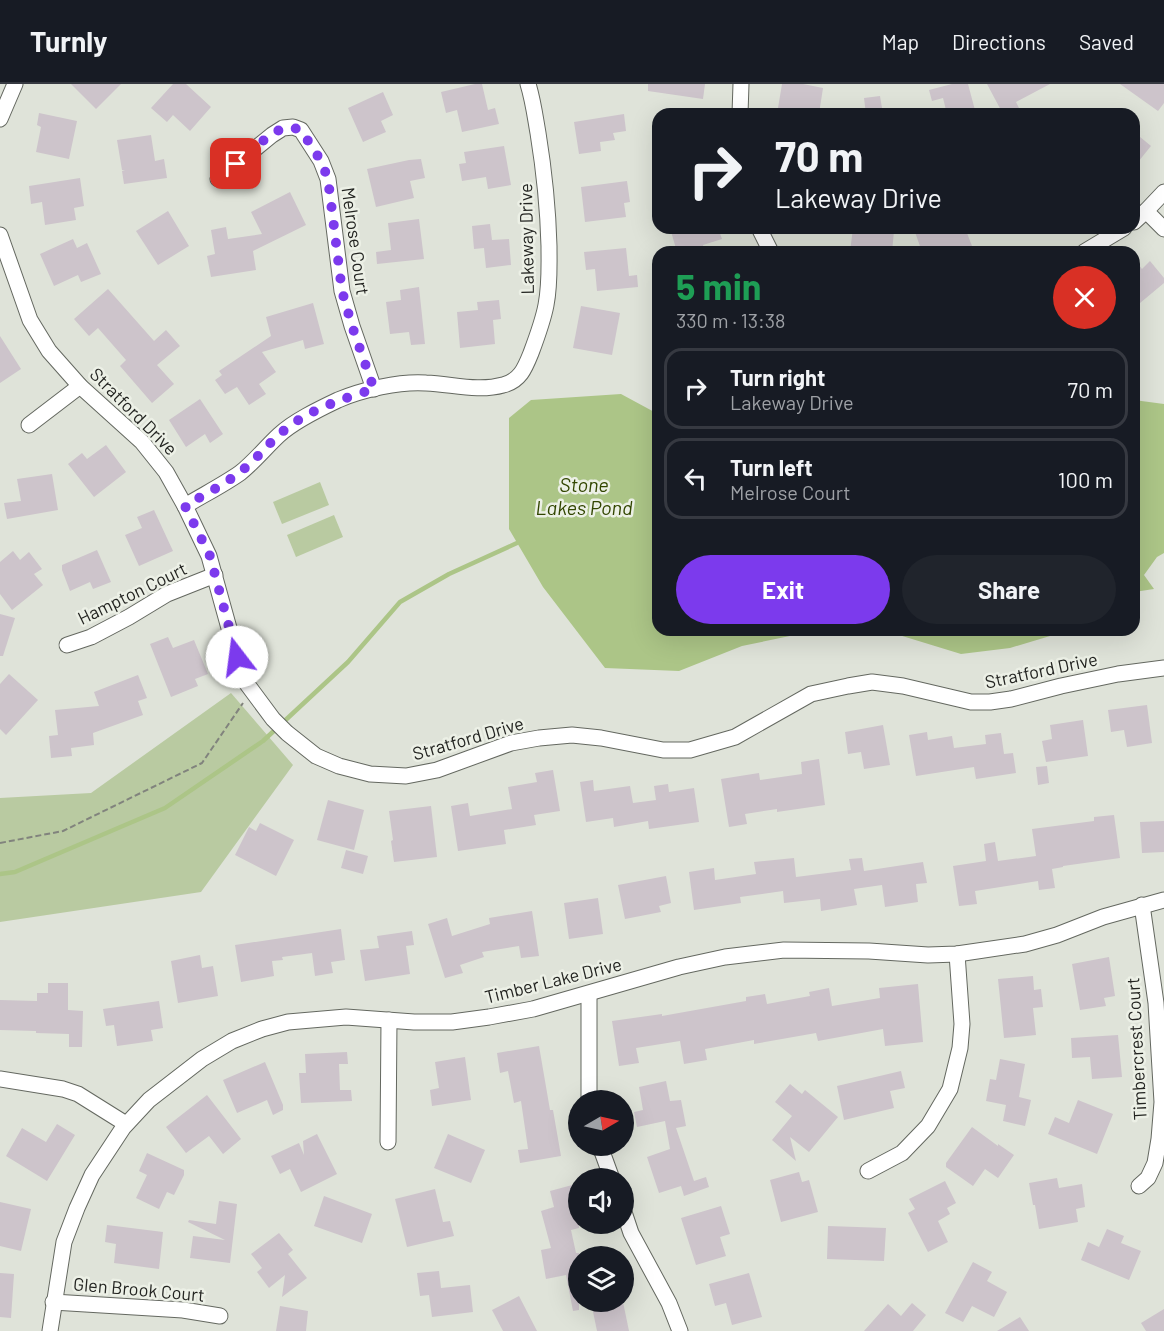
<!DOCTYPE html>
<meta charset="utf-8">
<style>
:root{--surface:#171b24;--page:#20242c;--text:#f1f3f6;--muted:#9ea1a6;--line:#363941;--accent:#7c3aed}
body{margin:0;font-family:Barlow,sans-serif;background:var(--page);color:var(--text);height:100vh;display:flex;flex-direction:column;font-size:22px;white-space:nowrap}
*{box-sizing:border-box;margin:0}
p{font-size:20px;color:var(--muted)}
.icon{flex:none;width:33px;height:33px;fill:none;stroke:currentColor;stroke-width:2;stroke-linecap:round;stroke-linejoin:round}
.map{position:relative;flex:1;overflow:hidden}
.sheet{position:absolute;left:652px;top:162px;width:488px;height:390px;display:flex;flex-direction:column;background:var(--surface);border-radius:18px;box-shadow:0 6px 24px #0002}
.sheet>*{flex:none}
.banner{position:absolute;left:652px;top:24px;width:488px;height:126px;border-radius:18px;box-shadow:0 6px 24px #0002;background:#171b24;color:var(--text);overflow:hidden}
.needle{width:39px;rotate:81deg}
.buttons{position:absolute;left:568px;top:1006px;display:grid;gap:12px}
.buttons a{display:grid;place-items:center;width:66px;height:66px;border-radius:50%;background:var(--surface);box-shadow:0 6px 24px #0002;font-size:30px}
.pin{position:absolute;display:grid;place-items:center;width:51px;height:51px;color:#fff;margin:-26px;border-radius:12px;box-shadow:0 3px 9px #0006}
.me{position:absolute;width:66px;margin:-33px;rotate:345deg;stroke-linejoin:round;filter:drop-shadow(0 0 4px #0008)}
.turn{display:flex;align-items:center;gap:21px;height:126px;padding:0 24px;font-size:27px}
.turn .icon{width:78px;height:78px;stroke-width:2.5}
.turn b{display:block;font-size:42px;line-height:51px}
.round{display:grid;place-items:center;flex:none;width:63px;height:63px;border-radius:32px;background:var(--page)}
.headline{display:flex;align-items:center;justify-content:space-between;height:102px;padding:0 24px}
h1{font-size:36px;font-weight:700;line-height:45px;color:#1e9e55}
.cta{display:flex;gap:12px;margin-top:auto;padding:12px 24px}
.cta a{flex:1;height:69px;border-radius:36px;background:var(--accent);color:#fff;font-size:24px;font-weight:700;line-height:69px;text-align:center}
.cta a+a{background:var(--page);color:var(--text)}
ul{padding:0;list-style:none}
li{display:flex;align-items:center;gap:18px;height:81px;margin:0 12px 9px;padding:0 12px;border:3px solid var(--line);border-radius:18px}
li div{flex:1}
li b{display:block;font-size:22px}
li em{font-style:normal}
header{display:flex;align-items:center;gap:36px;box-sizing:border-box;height:84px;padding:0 30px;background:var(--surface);border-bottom:2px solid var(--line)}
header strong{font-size:28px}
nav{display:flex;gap:33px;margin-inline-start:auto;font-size:21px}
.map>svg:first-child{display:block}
.green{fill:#b9caa1}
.water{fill:#acc587}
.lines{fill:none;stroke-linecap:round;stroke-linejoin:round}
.stream{stroke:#acc587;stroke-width:4.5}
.building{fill:#cdc4cb}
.street-casing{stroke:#646860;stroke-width:17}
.path{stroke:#81837d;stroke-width:2;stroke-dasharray:6 3;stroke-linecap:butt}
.street{stroke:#fff;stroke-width:15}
.route{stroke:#7c3aed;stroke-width:10;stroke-dasharray:0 18}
.labels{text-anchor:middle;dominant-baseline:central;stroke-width:5;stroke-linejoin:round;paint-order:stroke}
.street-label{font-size:18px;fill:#232421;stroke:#ecf0e6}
.water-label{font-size:20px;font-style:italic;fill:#324600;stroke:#ecf0e6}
</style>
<header>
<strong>Turnly</strong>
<nav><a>Map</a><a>Directions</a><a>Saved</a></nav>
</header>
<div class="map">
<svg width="1164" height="1247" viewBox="0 0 1164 1247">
<rect width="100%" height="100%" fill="#dfe3d9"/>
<!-- green -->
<g class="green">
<polygon points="320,398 329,421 282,440 273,418"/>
<polygon points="334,431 343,453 296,473 287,451"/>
<polygon points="231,609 293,681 201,808 0,838 0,714 91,709"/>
</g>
<!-- water -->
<g class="water">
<polygon points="621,310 658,330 658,546 819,546 742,562 679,587 605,584 543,503 509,445 509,334 531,316"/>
<polygon points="1134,316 1164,320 1164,469 1157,473 1144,491 1154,505 1134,508"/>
<polygon points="829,546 1070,546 1010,564 961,570 899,551"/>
</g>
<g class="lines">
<!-- stream -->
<polyline class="stream" points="0,790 15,788 165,724 263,657 348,578 400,518 449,490 517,459"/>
</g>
<!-- building -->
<g class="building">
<polygon points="71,0 121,0 96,25"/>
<polygon points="173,0 186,0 211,23 190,47 173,31 167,38 151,24"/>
<polygon points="475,0 482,0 488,26 495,24 499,40 462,48 457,26 446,29 441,8"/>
<polygon points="648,0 705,0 703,15 648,7"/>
<polygon points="782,0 803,0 823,4 819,30 777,30"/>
<polygon points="952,0 968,0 976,30 947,30 943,14 932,17 929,6"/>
<polygon points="987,0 1050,0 1016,18 1022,30 1003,30"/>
<polygon points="1120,0 1164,0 1164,19 1158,27"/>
<polygon points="383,8 393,31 381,37 386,48 363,58 348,24"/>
<polygon points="880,12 883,30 866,30 864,14"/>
<polygon points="39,29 77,37 69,75 36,68 41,43 37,41"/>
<polygon points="624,30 626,47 613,49 615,56 600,58 601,67 579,70 574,38"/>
<polygon points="1134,48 1151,62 1134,83"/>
<polygon points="151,51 155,77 164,75 167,94 124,100 122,87 125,87 122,86 117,56"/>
<polygon points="504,62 511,101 488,105 486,93 462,97 459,80 466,79 464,68"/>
<polygon points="421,75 425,94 410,97 414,114 376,123 367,85 409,76"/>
<polygon points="80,94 84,122 74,124 76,136 45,141 42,118 31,120 29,102"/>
<polygon points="627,97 630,118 624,119 626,133 585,138 581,103"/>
<polygon points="290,108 306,141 253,167 256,186 211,193 207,172 215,170 211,146 226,143 228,155 262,150 251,128"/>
<polygon points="168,127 189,162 158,181 136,147"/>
<polygon points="419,135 424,175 377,180 376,168 391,166 388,139"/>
<polygon points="490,140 492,156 509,155 511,181 486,184 484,164 474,165 472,142"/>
<polygon points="670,144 718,144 722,155 703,161 705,168 677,168"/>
<polygon points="853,144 894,147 892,168 850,168"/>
<polygon points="926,144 965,144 972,162 956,168 922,168 915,148"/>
<polygon points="73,155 77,164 87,159 101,190 81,198 78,191 54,202 40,170"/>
<polygon points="626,164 629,192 637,191 638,203 597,207 595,185 586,186 584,168"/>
<polygon points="1134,175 1142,185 1150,177 1164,194 1164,199 1134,224"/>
<polygon points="419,203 425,260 411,261 409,248 390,250 386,218 401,216 400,206"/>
<polygon points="108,205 154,257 166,246 180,262 157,281 174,300 152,319 120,282 126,276 98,244 89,252 74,235"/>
<polygon points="499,216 501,235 493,236 495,260 460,264 457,228 478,226 477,218"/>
<polygon points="313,219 324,260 305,265 303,256 262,268 276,288 259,300 266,310 249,321 237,303 225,310 215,296 222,291 219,287 271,252 266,233"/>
<polygon points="581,222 620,229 612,271 573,264"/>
<polygon points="0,252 21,285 0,299"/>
<polygon points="200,315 223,350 210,359 205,350 186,363 169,336"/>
<polygon points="106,361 126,388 94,413 68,380 82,369 87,375"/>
<polygon points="52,390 58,426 7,435 4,419 21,417 17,395"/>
<polygon points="154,426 173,467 139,482 125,451 142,444 137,433"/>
<polygon points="97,466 111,498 93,505 90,498 70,507 62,486 62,481"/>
<polygon points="13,467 20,476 29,468 42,485 34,490 43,501 12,526 0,510 0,478"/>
<polygon points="0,530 15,534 3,572 0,572"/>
<polygon points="168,553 173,564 194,556 208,590 195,595 198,602 171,613 150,560"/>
<polygon points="9,590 38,616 6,651 0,645 0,600"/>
<polygon points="138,591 147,614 138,617 143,631 93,649 94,661 71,664 72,672 51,674 49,652 58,651 55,626 99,622 94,608"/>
<polygon points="1147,621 1152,659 1127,663 1124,646 1111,648 1108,626"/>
<polygon points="1083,636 1088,672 1046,678 1042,657 1052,655 1050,641"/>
<polygon points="883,641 890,681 864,685 861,668 848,670 845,648"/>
<polygon points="927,648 928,656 952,652 954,664 986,660 985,651 1001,649 1004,670 1013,669 1016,689 976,695 974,683 916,692 909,651"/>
<polygon points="819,675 825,721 777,728 777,725 745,730 747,740 729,743 721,695 759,689 760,696 802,690 801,678"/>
<polygon points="1047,682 1049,699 1038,701 1036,683"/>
<polygon points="553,686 560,727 534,731 536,741 504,746 506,760 458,767 451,722 468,719 470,732 512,725 508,703 537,698 535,689"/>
<polygon points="593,696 594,707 630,702 633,719 656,716 654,702 668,700 669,708 694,704 699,738 649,745 648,737 614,743 613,734 586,738 580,698"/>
<polygon points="328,716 364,726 354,766 317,756"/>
<polygon points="431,722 437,773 394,778 391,757 393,756 389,727"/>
<polygon points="1114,731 1120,774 1063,782 1063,783 1052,785 1055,804 1039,806 1038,797 975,807 977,820 959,822 953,782 986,777 984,760 995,758 998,777 1036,772 1032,745 1094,737 1094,733"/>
<polygon points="1164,737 1164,768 1142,769 1140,738"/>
<polygon points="260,739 294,756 276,792 235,771 249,743 256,747"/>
<polygon points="346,766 368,772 363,790 341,784"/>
<polygon points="794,774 796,793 851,786 849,775 862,774 864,787 923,778 927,799 916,800 918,818 885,823 882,801 854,805 857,821 821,827 820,815 784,819 783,807 740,813 741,819 694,826 689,788 714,784 715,796 756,790 754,778"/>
<polygon points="666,792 671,819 659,822 661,828 625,835 618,801"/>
<polygon points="598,814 603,850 569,855 564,819"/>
<polygon points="532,827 539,872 521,874 519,862 482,868 484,873 460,881 463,889 445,894 428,840 447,834 452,852 490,840 489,834"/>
<polygon points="341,845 345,876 331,878 333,889 315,892 312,869 282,873 283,876 272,877 274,892 241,898 235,861"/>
<polygon points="412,847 414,861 406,862 410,890 365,897 360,866 379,864 377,852"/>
<polygon points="200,871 202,884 213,882 218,912 178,919 171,877"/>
<polygon points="1109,873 1115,912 1104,914 1106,922 1080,926 1072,880"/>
<polygon points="1033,892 1034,906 1041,905 1043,923 1033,924 1036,951 1004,954 998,895"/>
<polygon points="48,899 68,899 68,926 83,927 82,963 69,963 69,950 36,949 36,947 0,946 0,916 37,917 37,909 48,909"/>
<polygon points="918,900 923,958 885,962 883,945 818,957 816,949 754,960 754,956 705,965 707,976 684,980 680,957 636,964 639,979 619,982 612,937 662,930 662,932 746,917 746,913 765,910 767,920 810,912 809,908 829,904 832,922 880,914 879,904"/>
<polygon points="159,917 163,944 151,946 153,957 117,962 114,941 106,942 103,925"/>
<polygon points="1118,951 1122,993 1092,995 1090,973 1072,974 1071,954"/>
<polygon points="539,962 550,1026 553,1026 561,1072 520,1079 518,1066 528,1065 521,1017 514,1019 508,987 500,989 497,969"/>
<polygon points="347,968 348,980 339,980 340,1006 351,1006 352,1017 301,1019 299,989 306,989 305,970"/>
<polygon points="465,973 471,1016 432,1022 430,1006 439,1004 435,978"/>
<polygon points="1000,975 1025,980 1019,1013 1031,1016 1025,1042 1003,1037 1006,1021 986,1017 990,995 996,996"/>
<polygon points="265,978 283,1021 283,1026 273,1031 267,1016 237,1029 223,996"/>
<polygon points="901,987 905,1004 890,1007 894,1024 844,1036 837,1002"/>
<polygon points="666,997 670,1017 681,1016 686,1042 676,1044 694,1097 706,1093 709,1103 684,1112 681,1102 659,1109 647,1073 670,1065 665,1037 637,1043 634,1028 643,1026 639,1003"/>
<polygon points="790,1000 802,1010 805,1006 838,1033 809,1068 790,1053 796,1077 772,1056 792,1032 775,1018"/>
<polygon points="207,1011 241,1055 223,1070 209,1052 186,1069 166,1043"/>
<polygon points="1078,1016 1113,1030 1097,1070 1048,1050 1055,1033 1069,1039"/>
<polygon points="57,1040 75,1051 47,1097 6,1072 22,1044 46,1058"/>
<polygon points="972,1043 998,1062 998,1060 1014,1071 998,1094 985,1085 973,1102 946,1083 946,1079"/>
<polygon points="317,1050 337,1090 301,1108 290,1085 280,1090 271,1072 299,1059 304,1071 303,1057"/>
<polygon points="448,1050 485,1066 471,1099 434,1084"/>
<polygon points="147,1069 184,1086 184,1091 174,1111 167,1108 159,1125 136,1114 147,1091 139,1087"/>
<polygon points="799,1088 802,1098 809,1096 818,1128 781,1138 770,1096"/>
<polygon points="1057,1094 1059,1104 1082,1100 1085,1123 1076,1125 1078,1138 1039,1145 1035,1121 1033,1121 1029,1099"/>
<polygon points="945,1097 956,1119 947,1124 950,1130 938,1137 948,1158 928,1168 908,1129 915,1125 909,1115"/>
<polygon points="576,1100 579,1113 579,1144 571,1146 576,1169 579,1169 579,1226 573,1227 566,1191 546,1195 541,1166 551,1164 541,1127 554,1123 550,1107"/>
<polygon points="435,1105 443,1138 450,1137 454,1152 407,1163 395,1115"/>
<polygon points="324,1112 372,1130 362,1159 314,1142"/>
<polygon points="219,1117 237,1120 230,1179 190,1174 193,1152 225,1156 188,1138 189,1136 216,1140"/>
<polygon points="0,1118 31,1125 21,1167 0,1162"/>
<polygon points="721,1122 730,1150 720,1153 726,1172 696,1181 681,1134"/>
<polygon points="107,1141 163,1148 159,1185 114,1179 116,1160 105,1158"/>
<polygon points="828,1142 886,1144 884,1177 827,1175"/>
<polygon points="1107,1145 1124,1152 1121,1159 1141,1167 1129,1196 1081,1176 1088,1158 1099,1163"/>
<polygon points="279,1149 293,1166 288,1170 307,1194 282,1213 285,1191 269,1204 257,1188 262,1184 251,1170"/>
<polygon points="973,1178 992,1188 987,1197 1007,1208 994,1233 972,1222 963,1238 945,1229"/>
<polygon points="439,1187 441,1204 470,1201 473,1228 432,1233 429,1211 420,1212 417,1189"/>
<polygon points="0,1189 14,1190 11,1234 0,1233"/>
<polygon points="749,1189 762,1233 732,1241 726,1219 715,1222 709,1200"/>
<polygon points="519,1212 537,1247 503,1247 492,1226"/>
<polygon points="591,1218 623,1218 629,1247 597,1247"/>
<polygon points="912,1219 926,1231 913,1247 864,1247 888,1220 901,1232"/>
<polygon points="280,1222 308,1227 306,1247 276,1247"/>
<polygon points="1164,1225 1164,1247 1146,1247 1141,1239"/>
<polygon points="1020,1233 1029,1247 997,1247 1015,1236"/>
</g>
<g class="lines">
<!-- street casing -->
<g class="street-casing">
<g id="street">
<polyline points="740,30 741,0"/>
<polyline points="0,35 15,0"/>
<polyline points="218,95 272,51 283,44 293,43 301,46 321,77 328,95 342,207 352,242 374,305"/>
<polyline points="1146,127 1164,145"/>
<polyline points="1134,138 1146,127 1164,108"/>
<polyline points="759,144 771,168"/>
<polyline points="0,151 30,236 49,267 80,302 142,358 166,388 185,422 209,472 237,573 247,600 273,635 287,649 316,672 339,682 370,690 406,692 437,686 511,659 539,654 572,651 601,654 663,666 690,666 735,653 811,610 848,602 872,598 903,602 971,618 990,618 1011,615 1061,602 1118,590 1164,584"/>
<polyline points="1084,168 1124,144"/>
<polyline points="29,341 80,302"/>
<path d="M185 422C203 411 223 401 240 389 254 378 266 363 279 351 294 337 319 325 338 316 361 306 400 297 426 299 452 300 478 308 503 301 520 297 525 284 531 269 537 253 543 237 546 221 550 201 549 182 549 162 548 124 544 86 538 49 535 32 533 16 528 0"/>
<polyline points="67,561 91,553 129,533 167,510 215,491"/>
<polyline points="589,910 589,1017"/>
<polyline points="0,995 63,1005 78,1010 126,1040"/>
<polyline points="388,1058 389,936"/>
<polyline points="600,1062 612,1095"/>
<polyline points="868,1087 902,1069 928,1042 950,1005 960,964 962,940 957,870"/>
<polyline points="1139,1102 1148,1094 1155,1079 1159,1055 1162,1018 1156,919 1142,821"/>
<polyline points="624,1128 631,1149 669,1219 680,1247"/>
<polyline points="53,1218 183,1226 220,1232"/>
<polyline points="50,1247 64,1158 77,1124 92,1091 123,1044 149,1016 202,975 232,957 262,945 288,938 346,933 414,938 452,938 489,933 533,925 679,883 725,873 784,866 869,867 928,871 957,870 1025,860 1057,851 1103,833 1164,816"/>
</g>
</g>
<!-- path -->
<polyline class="path" points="0,759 63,747 202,679 243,619"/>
<!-- street -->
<use href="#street" class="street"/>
</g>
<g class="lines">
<!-- route -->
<path class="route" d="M236 80C248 70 268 50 282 45 288 42 295 44 301 46L321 77 328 95 342 207 352 242 374 305C342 315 305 327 280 350 266 362 255 377 240 388 224 401 203 411 185 422L210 472 237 573"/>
</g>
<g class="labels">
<!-- street labels -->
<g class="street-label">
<text transform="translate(526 155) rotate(-91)">Lakeway Drive</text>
<text transform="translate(356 157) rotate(82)">Melrose Court</text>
<text transform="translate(134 327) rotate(45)">Stratford Drive</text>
<text transform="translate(132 509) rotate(-26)">Hampton Court</text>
<text transform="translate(1041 586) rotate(-12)">Stratford Drive</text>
<text transform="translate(468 654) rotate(-16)">Stratford Drive</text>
<text transform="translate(553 896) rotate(-14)">Timber Lake Drive</text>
<text transform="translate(1136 965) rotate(-93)">Timbercrest Court</text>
<text transform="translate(139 1205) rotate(5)">Glen Brook Court</text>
</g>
<!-- water labels -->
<g class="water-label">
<text x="584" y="400">Stone<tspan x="584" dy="23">Lakes Pond</tspan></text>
</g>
</g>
</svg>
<div class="buttons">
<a><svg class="needle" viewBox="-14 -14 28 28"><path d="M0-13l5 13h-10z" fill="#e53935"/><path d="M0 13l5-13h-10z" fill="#9ea1a6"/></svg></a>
<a><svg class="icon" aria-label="sound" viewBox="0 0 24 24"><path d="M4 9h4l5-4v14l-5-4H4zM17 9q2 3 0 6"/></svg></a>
<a><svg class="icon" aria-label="layers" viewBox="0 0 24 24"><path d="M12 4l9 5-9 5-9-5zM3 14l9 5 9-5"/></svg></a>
</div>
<div class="pin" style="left:236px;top:80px;background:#d93025"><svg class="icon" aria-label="arrive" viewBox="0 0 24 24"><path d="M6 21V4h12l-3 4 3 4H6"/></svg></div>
<svg class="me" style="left:237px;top:573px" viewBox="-20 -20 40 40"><circle r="19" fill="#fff"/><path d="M0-13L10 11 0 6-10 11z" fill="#7c3aed"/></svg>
<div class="banner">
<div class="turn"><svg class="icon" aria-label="right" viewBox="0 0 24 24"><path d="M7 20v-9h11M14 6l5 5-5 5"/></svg><div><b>70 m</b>Lakeway Drive</div></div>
</div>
<section class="sheet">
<div class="headline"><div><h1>5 min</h1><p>330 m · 13:38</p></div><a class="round" style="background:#d93025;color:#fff"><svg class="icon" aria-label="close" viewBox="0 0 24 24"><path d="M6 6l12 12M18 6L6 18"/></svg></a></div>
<ul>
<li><svg class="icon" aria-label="right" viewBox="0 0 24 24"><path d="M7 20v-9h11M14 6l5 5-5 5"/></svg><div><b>Turn right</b><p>Lakeway Drive</p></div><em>70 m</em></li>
<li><svg class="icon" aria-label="left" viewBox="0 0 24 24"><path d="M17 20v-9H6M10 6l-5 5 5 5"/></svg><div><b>Turn left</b><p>Melrose Court</p></div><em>100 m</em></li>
</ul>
<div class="cta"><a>Exit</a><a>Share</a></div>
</section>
</div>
